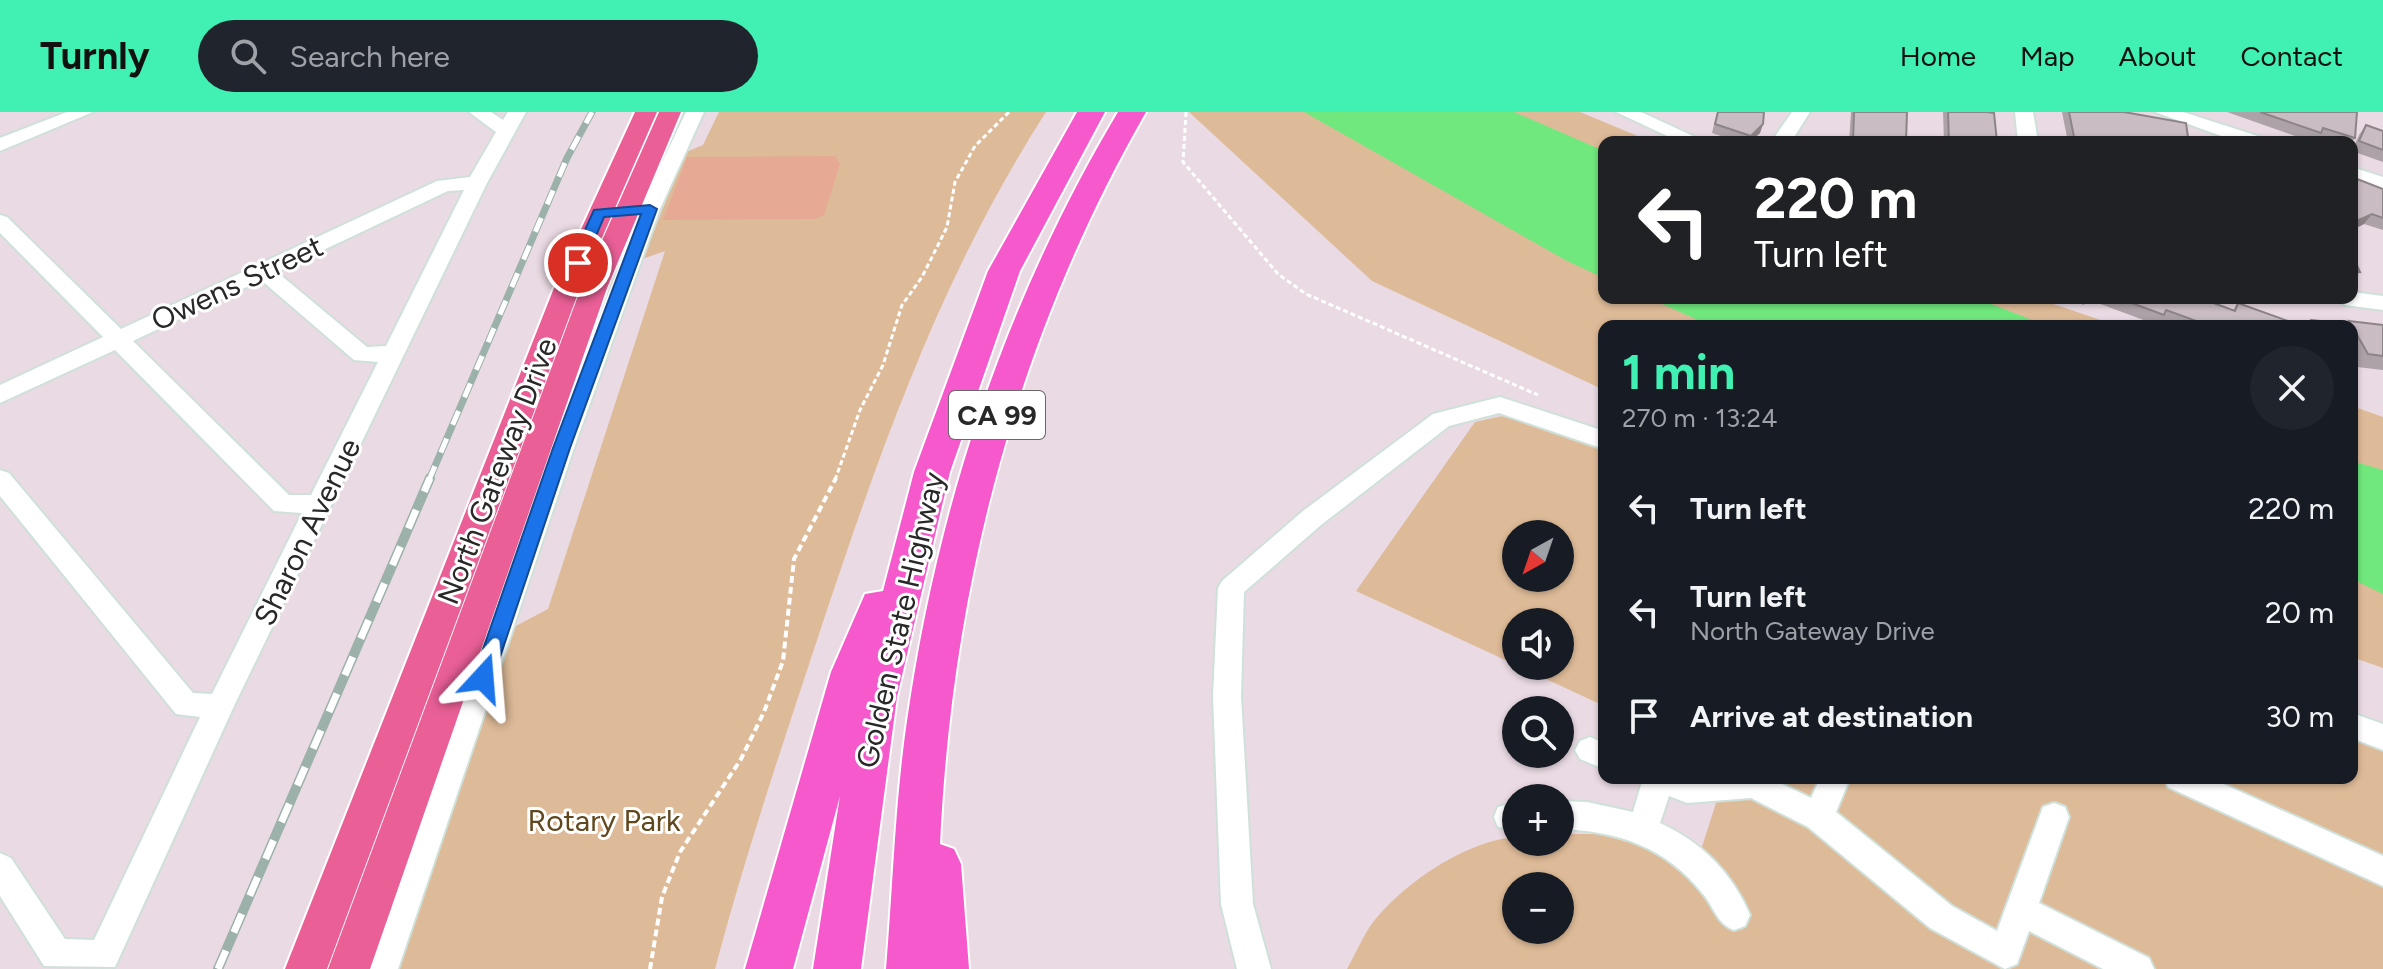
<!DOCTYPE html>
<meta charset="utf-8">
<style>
:root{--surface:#171b24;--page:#20242c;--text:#f1f3f6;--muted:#9ea1a6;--accent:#40f1b3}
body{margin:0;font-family:Figtree,sans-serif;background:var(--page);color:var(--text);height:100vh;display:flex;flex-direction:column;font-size:30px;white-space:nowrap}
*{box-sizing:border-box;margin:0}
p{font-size:26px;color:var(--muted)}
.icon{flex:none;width:44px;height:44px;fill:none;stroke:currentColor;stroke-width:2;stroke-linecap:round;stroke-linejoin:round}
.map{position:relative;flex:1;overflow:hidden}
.sheet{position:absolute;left:1598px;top:208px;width:760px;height:464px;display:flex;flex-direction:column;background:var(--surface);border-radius:16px;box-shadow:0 2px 6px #0004}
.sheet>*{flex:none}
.hud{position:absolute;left:1598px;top:24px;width:760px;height:168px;border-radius:16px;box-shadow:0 2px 6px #0004;background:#202124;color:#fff;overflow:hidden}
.needle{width:52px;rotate:220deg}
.tools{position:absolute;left:1502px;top:408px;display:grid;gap:16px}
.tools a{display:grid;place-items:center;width:72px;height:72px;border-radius:50%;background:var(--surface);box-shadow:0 2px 6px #0004;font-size:40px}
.pin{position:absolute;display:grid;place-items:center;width:68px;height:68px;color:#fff;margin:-34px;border:4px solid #fff;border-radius:50%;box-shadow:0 2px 8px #0007}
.me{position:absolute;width:88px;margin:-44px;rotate:19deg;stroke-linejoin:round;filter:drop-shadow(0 0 6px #0008)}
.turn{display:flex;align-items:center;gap:28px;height:168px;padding:0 24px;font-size:36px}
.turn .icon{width:104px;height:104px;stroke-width:2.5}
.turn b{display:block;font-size:56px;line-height:68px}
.round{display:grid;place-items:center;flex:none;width:84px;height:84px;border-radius:42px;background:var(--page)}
.head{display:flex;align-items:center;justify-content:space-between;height:136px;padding:0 24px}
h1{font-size:48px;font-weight:700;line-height:60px;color:var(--accent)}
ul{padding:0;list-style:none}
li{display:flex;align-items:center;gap:24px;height:104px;padding:0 24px}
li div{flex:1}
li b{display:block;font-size:30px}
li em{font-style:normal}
header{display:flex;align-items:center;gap:48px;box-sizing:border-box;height:112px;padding:0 40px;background:var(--accent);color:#111}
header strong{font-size:38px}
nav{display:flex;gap:44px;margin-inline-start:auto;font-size:28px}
.search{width:560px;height:72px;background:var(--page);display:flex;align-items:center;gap:20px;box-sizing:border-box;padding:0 28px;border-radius:44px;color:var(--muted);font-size:30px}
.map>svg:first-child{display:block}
.green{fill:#debb98;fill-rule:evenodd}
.pitch{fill:#e5a994}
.water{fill:#71e87d}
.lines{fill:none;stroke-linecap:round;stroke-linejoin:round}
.minor-casing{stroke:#cfe0da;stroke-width:4}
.major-casing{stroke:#fff;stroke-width:4}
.highway-casing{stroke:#fff;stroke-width:4}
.path-far1{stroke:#fff;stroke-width:3;stroke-dasharray:5 3;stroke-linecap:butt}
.path{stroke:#fff;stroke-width:4;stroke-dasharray:7 4;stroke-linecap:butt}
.minor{fill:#fff;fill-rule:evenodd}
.major{fill:#e95f96;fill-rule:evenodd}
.highway{fill:#f659cc;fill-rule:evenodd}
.rail-far1-casing{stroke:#9db1ab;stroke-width:7}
.rail-casing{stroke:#9db1ab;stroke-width:10}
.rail-far1{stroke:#fff;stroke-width:5;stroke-dasharray:15;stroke-linecap:butt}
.rail{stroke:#fff;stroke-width:7;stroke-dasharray:20;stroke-linecap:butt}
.wall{fill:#ada2a8}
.shaded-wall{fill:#8d8488}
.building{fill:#c9bcc3;stroke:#8d8488;stroke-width:2}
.route{fill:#1a73e8;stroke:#114b97;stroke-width:2}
.labels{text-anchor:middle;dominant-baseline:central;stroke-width:6;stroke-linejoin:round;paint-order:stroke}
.shield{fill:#fff;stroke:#686868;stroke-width:2}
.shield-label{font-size:28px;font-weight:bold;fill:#282828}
.street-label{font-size:30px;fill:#282828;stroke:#fff}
.park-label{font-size:30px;fill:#60471c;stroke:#fff}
</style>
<header>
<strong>Turnly</strong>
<div class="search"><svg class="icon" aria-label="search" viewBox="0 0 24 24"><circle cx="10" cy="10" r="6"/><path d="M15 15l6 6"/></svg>Search here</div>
<nav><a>Home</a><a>Map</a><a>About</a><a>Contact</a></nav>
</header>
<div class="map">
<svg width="2383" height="857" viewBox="0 0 2383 857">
<rect width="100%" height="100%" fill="#eadae3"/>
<!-- green -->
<g class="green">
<path d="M719 0H1046C943 160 883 330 823 510 785 625 746 740 715 857H399L512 516 548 497 665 139 642 147 686 40 703 33Z"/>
<polygon points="1189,0 1580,0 1652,30 1604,30 1604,186 2036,186 2118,214 1604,214 1604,278 1372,169"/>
<polygon points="2352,294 2383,305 2383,556 2352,545"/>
<path d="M1502 304 1535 310 1604 337V594L1518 554H1560V510H1516V553L1356 479 1475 310ZM1516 422H1560V466H1516Z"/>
<path d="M2352 626 2383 637V857H1347C1355 843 1362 826 1371 813 1402 772 1465 729 1516 725V730H1560V722H1597L1636 732 1675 748 1700 741 1716 691 1704 666H2352ZM1516 774H1560V818H1516Z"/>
</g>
<!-- pitch -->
<polygon class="pitch" points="835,44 840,52 824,103 815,107 663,108 687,45"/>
<!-- water -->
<g class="water">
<polygon points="1304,0 1514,0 1604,39 1604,166 1567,149"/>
<polygon points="1649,186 1976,186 2047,214 1711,214"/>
<polygon points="2352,349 2383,358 2383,482 2352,467"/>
</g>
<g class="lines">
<!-- minor casing -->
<g class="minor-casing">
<g id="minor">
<polygon points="67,0 93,0 0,39 0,26"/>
<path d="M469 0H491L503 8 508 0H526L487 71 234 594 115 855 44 854 0 784V741L11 746 65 827 94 828 200 605 176 602 0 384V358L9 361 193 581 212 582 302 401 274 399 115 238 0 291V273L103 225 0 121V103L7 105 121 217 437 69 470 65 496 20ZM464 78 386 234 367 235 277 160 448 79ZM261 168 354 248 378 250 311 383H289L133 229Z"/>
<polygon points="686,0 704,0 660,97 574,336 398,857 364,857 550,336 640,97"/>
<polygon points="1616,0 1641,0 1706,30 1680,30"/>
<polygon points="1792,0 1810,0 1791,30 1771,30"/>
<polygon points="2015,0 2033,0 2038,30 2018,30"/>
<polygon points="2155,0 2183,0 2264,26 2267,30 2238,30"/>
<polygon points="2352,55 2383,65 2383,77 2352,67"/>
<polygon points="2352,180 2383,184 2383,198 2345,193 2334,186 2352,186"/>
<polygon points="1500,285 1604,319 1604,337 1499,301 1449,314 1321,413 1244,480 1241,584 1253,792 1271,857 1237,857 1221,792 1213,584 1218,476 1222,469 1303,399 1433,302"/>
<polygon points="2352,601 2383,612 2383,638 2352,626"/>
<polygon points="1590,625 1604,631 1604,657 1580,647 1575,638 1580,629"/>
<path d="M1643 666H1770L1811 686 1820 666H1850L1836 700 1952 794 1997 819 2043 695 2054 691 2065 695 2069 705 2039 791 2149 846 2154 857H2103L2029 819 2017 852 2005 857 1930 816 1808 715 1751 686 1687 691 1669 684 1660 711C1702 730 1732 761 1750 803L1745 814 1734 818C1717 812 1714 795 1703 782 1666 735 1618 719 1560 717V689L1587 690 1633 700Z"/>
<polygon points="2164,666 2210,666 2383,744 2383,774 2168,675"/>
<polygon points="1516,690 1516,718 1498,715 1494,705 1498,695"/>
</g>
</g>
<!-- major casing -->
<g class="major-casing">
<g id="major">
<polygon points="635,0 657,0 580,176 327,857 285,857 554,176"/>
<polygon points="659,0 681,0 607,176 370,857 328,857 581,176"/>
</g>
</g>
<!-- highway casing -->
<g class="highway-casing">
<g id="highway">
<polygon points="1077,0 1105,0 1020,159 950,360 897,585 861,857 813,857 840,684 793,857 745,857 831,560 865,482 883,479 914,360 988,159"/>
<path d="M1118 0H1146C1017 225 952 473 940 732L954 737 961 752 969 857H886C893 774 895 691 907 609 938 392 1006 188 1118 0Z"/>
</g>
</g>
<!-- path-far1 -->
<g class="path-far1">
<polyline points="1186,0 1183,50 1278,162 1306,182 1538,283"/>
<polyline points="835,368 860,298 883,253 902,193 922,165 947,115 955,70 975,34 1009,0"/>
</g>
<!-- path -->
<polyline class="path" points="650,857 662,785 680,740 741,647 764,600 783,549 794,447 836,366"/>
<!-- minor -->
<use href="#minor" class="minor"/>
<!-- major -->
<use href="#major" class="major"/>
<!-- highway -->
<use href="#highway" class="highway"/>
<!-- rail-far1 casing -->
<g class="rail-far1-casing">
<polyline id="rail-far1" points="429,368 567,46 592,0"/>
</g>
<!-- rail casing -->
<g class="rail-casing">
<polyline id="rail" points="218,857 430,366"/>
</g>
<!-- rail-far1 -->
<use href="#rail-far1" class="rail-far1"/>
<!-- rail -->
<use href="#rail" class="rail"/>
</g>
<!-- wall -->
<g class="wall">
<polygon points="1717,0 1764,0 1763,12 1760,21 1750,30 1738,30 1712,21"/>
<polygon points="1851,0 1907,0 1906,30 1849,30"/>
<polygon points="1943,0 1987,0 1997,30 1944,30"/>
<polygon points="2062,0 2124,0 2198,30 2068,30"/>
<polygon points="2227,0 2357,0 2355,26 2352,30 2332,30 2317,25 2314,30 2312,30"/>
<polygon points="2366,13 2383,19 2383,50 2352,39 2359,23"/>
<polygon points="2352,65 2383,77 2383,118 2364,112 2352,118"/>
<polygon points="2352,142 2360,160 2352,169"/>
<polygon points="2065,186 2200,186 2233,198 2238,191 2302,214 2175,214 2160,208 2157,213 2087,187 2084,193"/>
<polygon points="2349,209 2383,213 2383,258 2357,255 2352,246 2352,214 2345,214"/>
</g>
<!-- shaded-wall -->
<g class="shaded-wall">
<polygon points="1763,12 1760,21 1750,30 1748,30 1751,24"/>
<polygon points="2372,102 2364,112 2352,118 2352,111"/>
</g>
<!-- building -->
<g class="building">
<polygon points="1718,0 1764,0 1763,12 1751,24 1715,12"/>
<polygon points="1854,0 1907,0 1906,30 1853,30"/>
<polygon points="1948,0 1987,0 1994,1 1997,30 1949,30"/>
<polygon points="2069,0 2124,0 2186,11 2188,25 2198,27 2198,30 2075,30"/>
<polygon points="2260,0 2357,0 2355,26 2323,16 2321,21"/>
<polygon points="2366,13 2383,19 2383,38 2359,29"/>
<polygon points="2352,65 2383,77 2383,106 2372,102 2352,111"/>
<polygon points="2352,142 2360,160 2352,159"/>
<polygon points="2118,186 2200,186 2235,199 2238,191 2302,214 2210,214 2166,198 2164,203"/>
<polygon points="2311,208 2340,211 2339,214 2309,214"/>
<polygon points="2349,209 2383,213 2383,244 2368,242"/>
</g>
<!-- route -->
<polygon class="route" points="650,93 657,97 570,336 493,566 490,572 476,572 473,566 553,336 641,102 604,105 583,154 570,151 594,98"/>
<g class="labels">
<!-- shield labels -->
<rect class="shield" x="949" y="279" width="96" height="48" rx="6"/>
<g class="shield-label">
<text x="997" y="303">CA 99</text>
</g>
<!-- street labels -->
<g class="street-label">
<text transform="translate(237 171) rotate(-25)">Owens Street</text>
<text transform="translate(497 359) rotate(-69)">North Gateway Drive</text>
<text transform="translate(307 420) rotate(-64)">Sharon Avenue</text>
<text transform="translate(900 508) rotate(-77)">Golden State Highway</text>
</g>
<!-- park labels -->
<g class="park-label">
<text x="604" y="708">Rotary Park</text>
</g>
</g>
</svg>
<div class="tools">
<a><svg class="needle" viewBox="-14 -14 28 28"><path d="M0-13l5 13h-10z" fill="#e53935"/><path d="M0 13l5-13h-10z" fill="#9ea1a6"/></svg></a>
<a><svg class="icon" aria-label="sound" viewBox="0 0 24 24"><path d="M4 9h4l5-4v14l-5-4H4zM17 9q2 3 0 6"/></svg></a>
<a><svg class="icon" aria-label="search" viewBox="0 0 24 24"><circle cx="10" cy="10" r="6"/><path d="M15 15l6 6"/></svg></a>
<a>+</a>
<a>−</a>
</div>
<div class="pin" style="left:578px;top:151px;background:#d93025"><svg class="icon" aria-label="arrive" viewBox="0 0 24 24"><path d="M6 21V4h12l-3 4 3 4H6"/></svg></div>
<svg class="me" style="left:483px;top:566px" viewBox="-20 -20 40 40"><path d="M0-17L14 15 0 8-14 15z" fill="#1a73e8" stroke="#fff" stroke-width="4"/></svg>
<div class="hud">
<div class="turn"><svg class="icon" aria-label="left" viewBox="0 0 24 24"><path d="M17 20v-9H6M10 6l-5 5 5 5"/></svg><div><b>220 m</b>Turn left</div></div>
</div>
<section class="sheet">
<div class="head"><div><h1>1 min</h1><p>270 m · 13:24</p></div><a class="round"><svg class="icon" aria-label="close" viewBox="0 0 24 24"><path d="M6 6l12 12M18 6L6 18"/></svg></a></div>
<ul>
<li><svg class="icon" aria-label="left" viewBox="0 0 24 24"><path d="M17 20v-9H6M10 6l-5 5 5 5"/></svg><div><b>Turn left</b></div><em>220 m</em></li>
<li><svg class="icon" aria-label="left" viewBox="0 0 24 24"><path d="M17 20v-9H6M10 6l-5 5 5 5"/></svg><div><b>Turn left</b><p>North Gateway Drive</p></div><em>20 m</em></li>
<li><svg class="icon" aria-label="arrive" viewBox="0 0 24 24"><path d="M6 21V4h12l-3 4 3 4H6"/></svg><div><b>Arrive at destination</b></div><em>30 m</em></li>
</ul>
</section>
</div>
